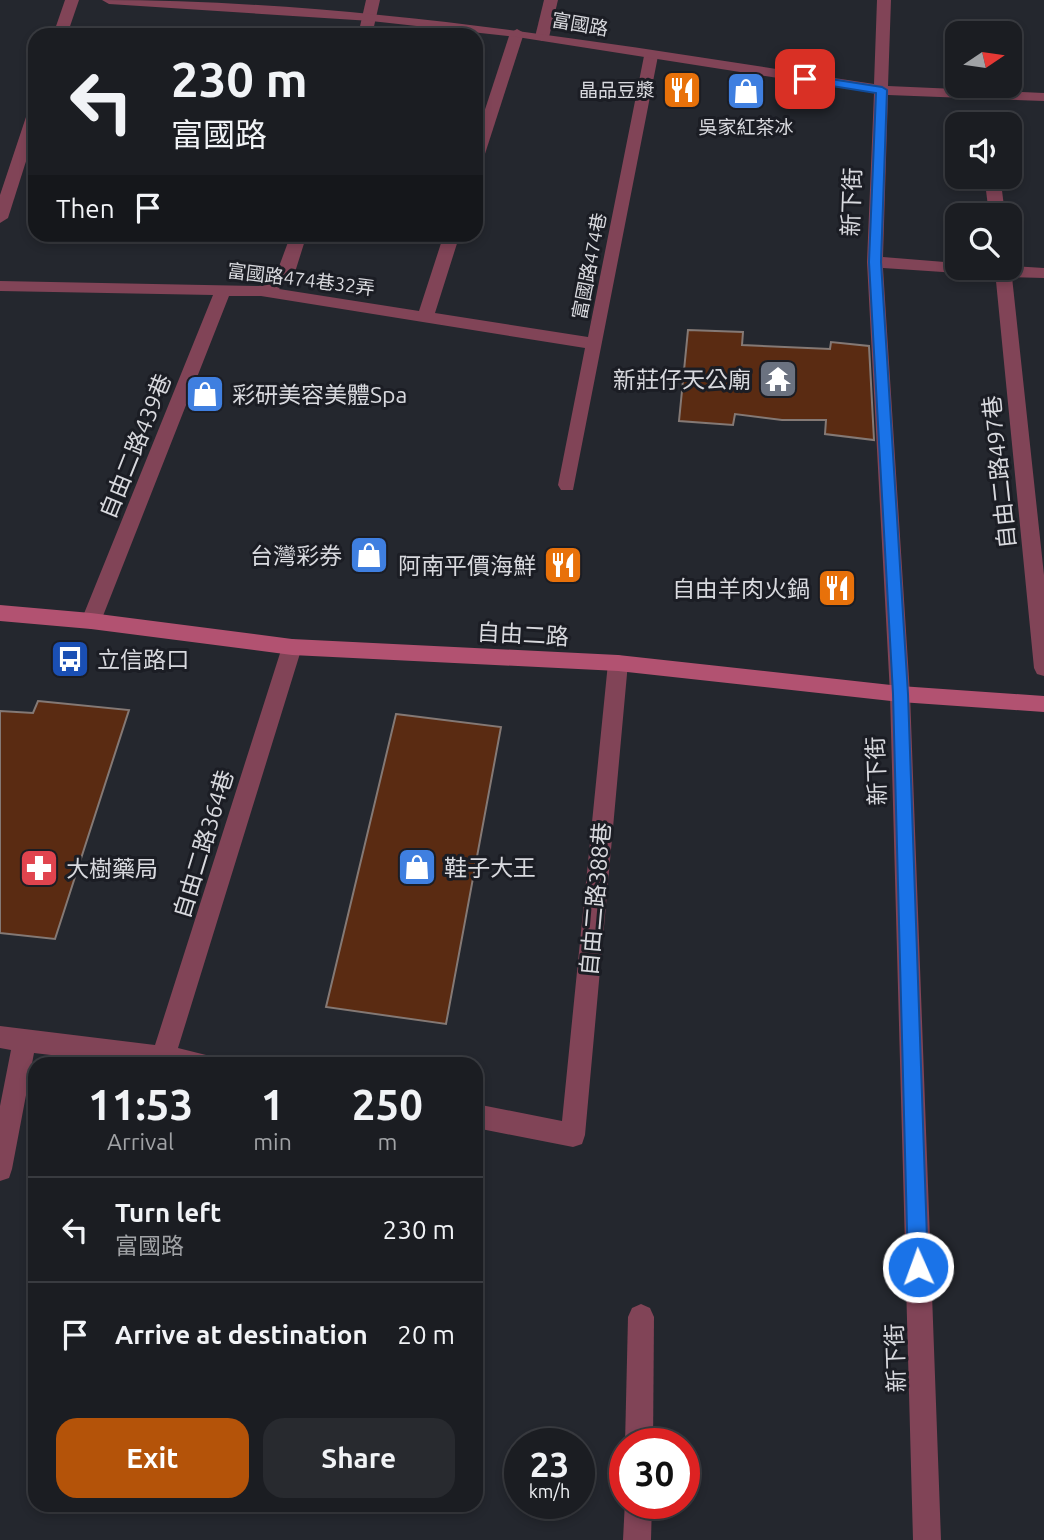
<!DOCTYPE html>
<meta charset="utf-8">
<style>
:root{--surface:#1b1d22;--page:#282a2f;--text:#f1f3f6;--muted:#a0a2a5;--line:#393b40;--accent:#b45309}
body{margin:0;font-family:Ubuntu,"Noto Sans TC",sans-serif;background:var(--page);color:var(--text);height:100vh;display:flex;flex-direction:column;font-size:26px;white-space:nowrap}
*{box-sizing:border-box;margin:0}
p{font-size:23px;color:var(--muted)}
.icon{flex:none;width:38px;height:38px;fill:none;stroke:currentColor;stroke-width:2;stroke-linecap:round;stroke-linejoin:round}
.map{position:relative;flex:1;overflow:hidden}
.details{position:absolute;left:28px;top:1057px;width:455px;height:455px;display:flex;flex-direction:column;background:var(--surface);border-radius:21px;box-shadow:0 4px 10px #0003,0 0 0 2px var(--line)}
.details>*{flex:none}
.top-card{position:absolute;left:28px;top:28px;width:455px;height:214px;border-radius:21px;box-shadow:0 4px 10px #0003,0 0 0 2px var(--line);background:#1b1d22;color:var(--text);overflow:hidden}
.needle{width:46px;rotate:77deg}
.tools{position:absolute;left:945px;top:21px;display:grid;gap:14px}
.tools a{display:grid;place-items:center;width:77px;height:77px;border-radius:14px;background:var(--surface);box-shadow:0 4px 10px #0003,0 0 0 2px var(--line);font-size:35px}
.speed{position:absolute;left:504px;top:1428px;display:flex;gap:14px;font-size:35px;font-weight:700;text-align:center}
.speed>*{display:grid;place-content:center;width:91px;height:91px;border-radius:50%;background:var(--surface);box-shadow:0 4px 10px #0003,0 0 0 2px var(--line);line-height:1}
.speed small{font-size:18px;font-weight:400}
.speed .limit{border:10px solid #d22;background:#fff;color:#111}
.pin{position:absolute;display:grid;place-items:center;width:60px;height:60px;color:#fff;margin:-30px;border-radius:14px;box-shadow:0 4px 10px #0006}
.me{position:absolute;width:77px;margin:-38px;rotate:358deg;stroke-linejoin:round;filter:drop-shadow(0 0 5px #0008)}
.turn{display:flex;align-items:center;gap:24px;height:147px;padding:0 28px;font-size:32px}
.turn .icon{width:91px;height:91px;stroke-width:2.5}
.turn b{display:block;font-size:49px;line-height:60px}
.then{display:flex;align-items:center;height:66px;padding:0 28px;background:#0003;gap:14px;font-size:26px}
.eta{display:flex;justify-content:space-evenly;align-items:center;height:119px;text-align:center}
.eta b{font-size:42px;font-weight:700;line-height:49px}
.cta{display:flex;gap:14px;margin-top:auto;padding:14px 28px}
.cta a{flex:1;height:80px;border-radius:21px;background:var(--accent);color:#fff;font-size:28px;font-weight:700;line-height:80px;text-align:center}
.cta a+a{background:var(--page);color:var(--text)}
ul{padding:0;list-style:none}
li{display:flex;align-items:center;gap:21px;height:105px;padding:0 28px;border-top:2px solid var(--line)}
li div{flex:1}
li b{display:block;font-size:26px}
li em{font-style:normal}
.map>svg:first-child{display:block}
.building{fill:#5a2b12;stroke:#847975;stroke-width:2}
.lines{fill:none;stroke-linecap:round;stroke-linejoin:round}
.lane{fill:#814457;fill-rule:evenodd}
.street{fill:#814457;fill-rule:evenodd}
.secondary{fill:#b25271;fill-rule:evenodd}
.route{fill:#1a73e8;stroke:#114b97;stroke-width:2}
.labels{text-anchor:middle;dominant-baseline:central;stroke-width:6;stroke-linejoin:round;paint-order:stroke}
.far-street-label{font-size:19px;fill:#d8d9de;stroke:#1b1d24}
.far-poi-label{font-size:19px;fill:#d8d9de;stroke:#1b1d24;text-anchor:end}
.street-label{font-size:23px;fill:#d8d9de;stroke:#1b1d24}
.poi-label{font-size:23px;fill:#d8d9de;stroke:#1b1d24;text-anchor:end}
</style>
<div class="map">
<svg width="1044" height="1540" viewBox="0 0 1044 1540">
<rect width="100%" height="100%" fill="#24272e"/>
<!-- building -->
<g class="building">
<polygon points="688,330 743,332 742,345 830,349 831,342 869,346 874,440 825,434 826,420 782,420 735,414 733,425 679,421"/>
<polygon points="38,701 129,710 55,939 0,933 0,711 33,713"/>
<polygon points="396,714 501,727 446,1024 326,1007"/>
</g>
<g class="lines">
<!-- lane -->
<g class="lane">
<polygon points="366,0 380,0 372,35 358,35"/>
<polygon points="544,0 558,0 549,37 542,41 535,37"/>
<polygon points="517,29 524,33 483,160 476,165 476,137 510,33"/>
<polygon points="651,52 658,56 573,490 561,490 558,485 585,348 261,296 229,296 101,621 98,626 91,629 84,626 81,621 213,295 0,291 0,281 259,286 277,272 291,234 307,234 296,269 279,289 419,311 444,234 460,234 435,313 588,337 644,56"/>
<polygon points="993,177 1001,182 1005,215 989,215 985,182"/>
<polygon points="1010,266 1044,268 1044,278 1012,277 1044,575 1044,676 1037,674 1034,668 995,271 995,268"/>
<polygon points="292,639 299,641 302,647 178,1048 210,1056 214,1064 127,1064 34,1053 12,1169 9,1178 0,1181 0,1106 11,1050 0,1048 0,1026 155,1045 282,647 285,641"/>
<polygon points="618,655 625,657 628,663 585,1135 582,1144 573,1147 476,1128 476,1104 562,1121 608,663 611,657"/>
<polygon points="641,1304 650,1308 654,1317 653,1444 625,1444 628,1317 632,1308"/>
<polygon points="625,1501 625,1503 652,1503 651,1540 623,1540"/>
</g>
<!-- street -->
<g class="street">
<polygon points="65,0 79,0 67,35 53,35"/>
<path d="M102 0C362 0 618 45 874 84L877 0H891L888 86 1044 93V101L888 95 883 257 957 263V268H1009L1011 271 1003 276 883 268 910 694 941 1540H913L890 694 867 262 874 93 517 37 371 21 109 4Z"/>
<polygon points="35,107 35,133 8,218 0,223 0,195 28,111"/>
</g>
<!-- secondary -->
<polygon class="secondary" points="0,605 91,613 292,639 618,655 900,686 1044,696 1044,712 900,702 618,671 292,655 91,629 0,621"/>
</g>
<!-- route -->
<polygon class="route" points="805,75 882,87 887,90 881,262 908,694 928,1267 925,1274 918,1277 911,1274 908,1267 893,694 869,262 876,93 801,81 799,79"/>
<!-- icons -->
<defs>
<g id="restaurant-square" transform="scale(2.0125)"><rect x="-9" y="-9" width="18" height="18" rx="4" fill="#e8710a" stroke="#1b1d24"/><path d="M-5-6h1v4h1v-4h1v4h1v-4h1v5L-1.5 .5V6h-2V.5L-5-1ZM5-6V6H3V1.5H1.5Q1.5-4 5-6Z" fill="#fff"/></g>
<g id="shop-square" transform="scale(2.0125)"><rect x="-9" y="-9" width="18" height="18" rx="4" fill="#3f7fe0" stroke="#1b1d24"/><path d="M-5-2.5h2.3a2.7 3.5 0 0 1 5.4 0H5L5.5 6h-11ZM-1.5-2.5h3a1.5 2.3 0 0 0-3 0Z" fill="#fff"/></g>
<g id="temple-square" transform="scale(2.0125)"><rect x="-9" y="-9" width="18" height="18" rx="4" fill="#6b7280" stroke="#1b1d24"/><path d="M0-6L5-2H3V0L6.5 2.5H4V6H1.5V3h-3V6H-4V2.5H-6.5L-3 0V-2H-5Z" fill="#fff"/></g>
<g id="bus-square" transform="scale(2.0125)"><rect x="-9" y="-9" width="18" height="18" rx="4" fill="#1a4fb4" stroke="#1b1d24"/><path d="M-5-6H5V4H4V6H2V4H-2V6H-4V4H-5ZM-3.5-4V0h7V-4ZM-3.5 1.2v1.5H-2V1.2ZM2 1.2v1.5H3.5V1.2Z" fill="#fff"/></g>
<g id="pharmacy-square" transform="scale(2.0125)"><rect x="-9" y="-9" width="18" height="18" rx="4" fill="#e0444e" stroke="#1b1d24"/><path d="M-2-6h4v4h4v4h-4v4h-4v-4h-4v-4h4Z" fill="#fff"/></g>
</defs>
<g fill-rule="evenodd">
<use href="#restaurant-square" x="682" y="90"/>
<use href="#shop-square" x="746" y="91"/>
<use href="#temple-square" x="778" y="379"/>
<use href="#shop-square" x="205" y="394"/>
<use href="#shop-square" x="369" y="555"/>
<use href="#restaurant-square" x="563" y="565"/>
<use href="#restaurant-square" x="837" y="588"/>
<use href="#bus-square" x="70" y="659"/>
<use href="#shop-square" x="417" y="867"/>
<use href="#pharmacy-square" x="39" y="868"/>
</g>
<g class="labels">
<!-- far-street labels -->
<g class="far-street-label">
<text transform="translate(580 24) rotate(10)">富國路</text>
<text transform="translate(589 266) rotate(-79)">富國路474巷</text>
<text transform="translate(301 279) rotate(7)">富國路474巷32弄</text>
</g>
<!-- far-poi labels -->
<g class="far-poi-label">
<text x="655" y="90">晶品豆漿</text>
<text x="746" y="127" text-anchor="middle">吳家紅茶冰</text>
</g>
<!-- street labels -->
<g class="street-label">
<text transform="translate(851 202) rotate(-88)">新下街</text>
<text transform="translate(135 446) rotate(-68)">自由二路439巷</text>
<text transform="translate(999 472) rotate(-96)">自由二路497巷</text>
<text transform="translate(523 634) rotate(3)">自由二路</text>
<text transform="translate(876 771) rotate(-92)">新下街</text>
<text transform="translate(203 844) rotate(-73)">自由二路364巷</text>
<text transform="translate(595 899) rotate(-85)">自由二路388巷</text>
<text transform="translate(895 1358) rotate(-92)">新下街</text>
</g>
<!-- poi labels -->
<g class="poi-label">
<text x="751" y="379">新莊仔天公廟</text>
<text x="232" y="394" text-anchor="start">彩研美容美體Spa</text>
<text x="342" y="555">台灣彩券</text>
<text x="536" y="565">阿南平價海鮮</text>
<text x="810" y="588">自由羊肉火鍋</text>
<text x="97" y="659" text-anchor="start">立信路口</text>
<text x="444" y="867" text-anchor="start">鞋子大王</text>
<text x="66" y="868" text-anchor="start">大樹藥局</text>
</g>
</g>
</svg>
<div class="tools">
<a><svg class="needle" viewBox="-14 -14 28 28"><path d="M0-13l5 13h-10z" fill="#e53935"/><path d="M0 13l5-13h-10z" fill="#a0a2a5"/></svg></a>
<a><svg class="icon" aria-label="sound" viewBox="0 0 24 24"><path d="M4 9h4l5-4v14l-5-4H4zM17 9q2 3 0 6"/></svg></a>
<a><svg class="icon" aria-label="search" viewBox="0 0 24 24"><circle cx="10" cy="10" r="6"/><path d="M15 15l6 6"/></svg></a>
</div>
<div class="speed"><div>23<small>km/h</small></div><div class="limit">30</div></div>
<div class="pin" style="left:805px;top:79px;background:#d93025"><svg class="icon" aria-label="arrive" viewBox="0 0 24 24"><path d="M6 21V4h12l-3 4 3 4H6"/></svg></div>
<svg class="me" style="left:918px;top:1267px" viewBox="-20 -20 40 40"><circle r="17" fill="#1a73e8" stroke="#fff" stroke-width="3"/><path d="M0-11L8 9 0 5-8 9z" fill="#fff"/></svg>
<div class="top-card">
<div class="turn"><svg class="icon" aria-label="left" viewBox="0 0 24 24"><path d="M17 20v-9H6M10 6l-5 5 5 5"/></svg><div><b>230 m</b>富國路</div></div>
<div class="then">Then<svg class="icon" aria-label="arrive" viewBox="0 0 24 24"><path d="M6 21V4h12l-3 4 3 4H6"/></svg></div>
</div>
<section class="details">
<div class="eta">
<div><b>11:53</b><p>Arrival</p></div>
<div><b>1</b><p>min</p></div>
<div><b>250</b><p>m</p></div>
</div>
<ul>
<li><svg class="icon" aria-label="left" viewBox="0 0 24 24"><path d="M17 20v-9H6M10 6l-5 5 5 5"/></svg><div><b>Turn left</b><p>富國路</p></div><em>230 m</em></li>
<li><svg class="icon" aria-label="arrive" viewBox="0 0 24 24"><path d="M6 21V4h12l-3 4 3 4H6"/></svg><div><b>Arrive at destination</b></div><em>20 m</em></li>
</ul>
<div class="cta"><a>Exit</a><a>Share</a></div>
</section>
</div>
